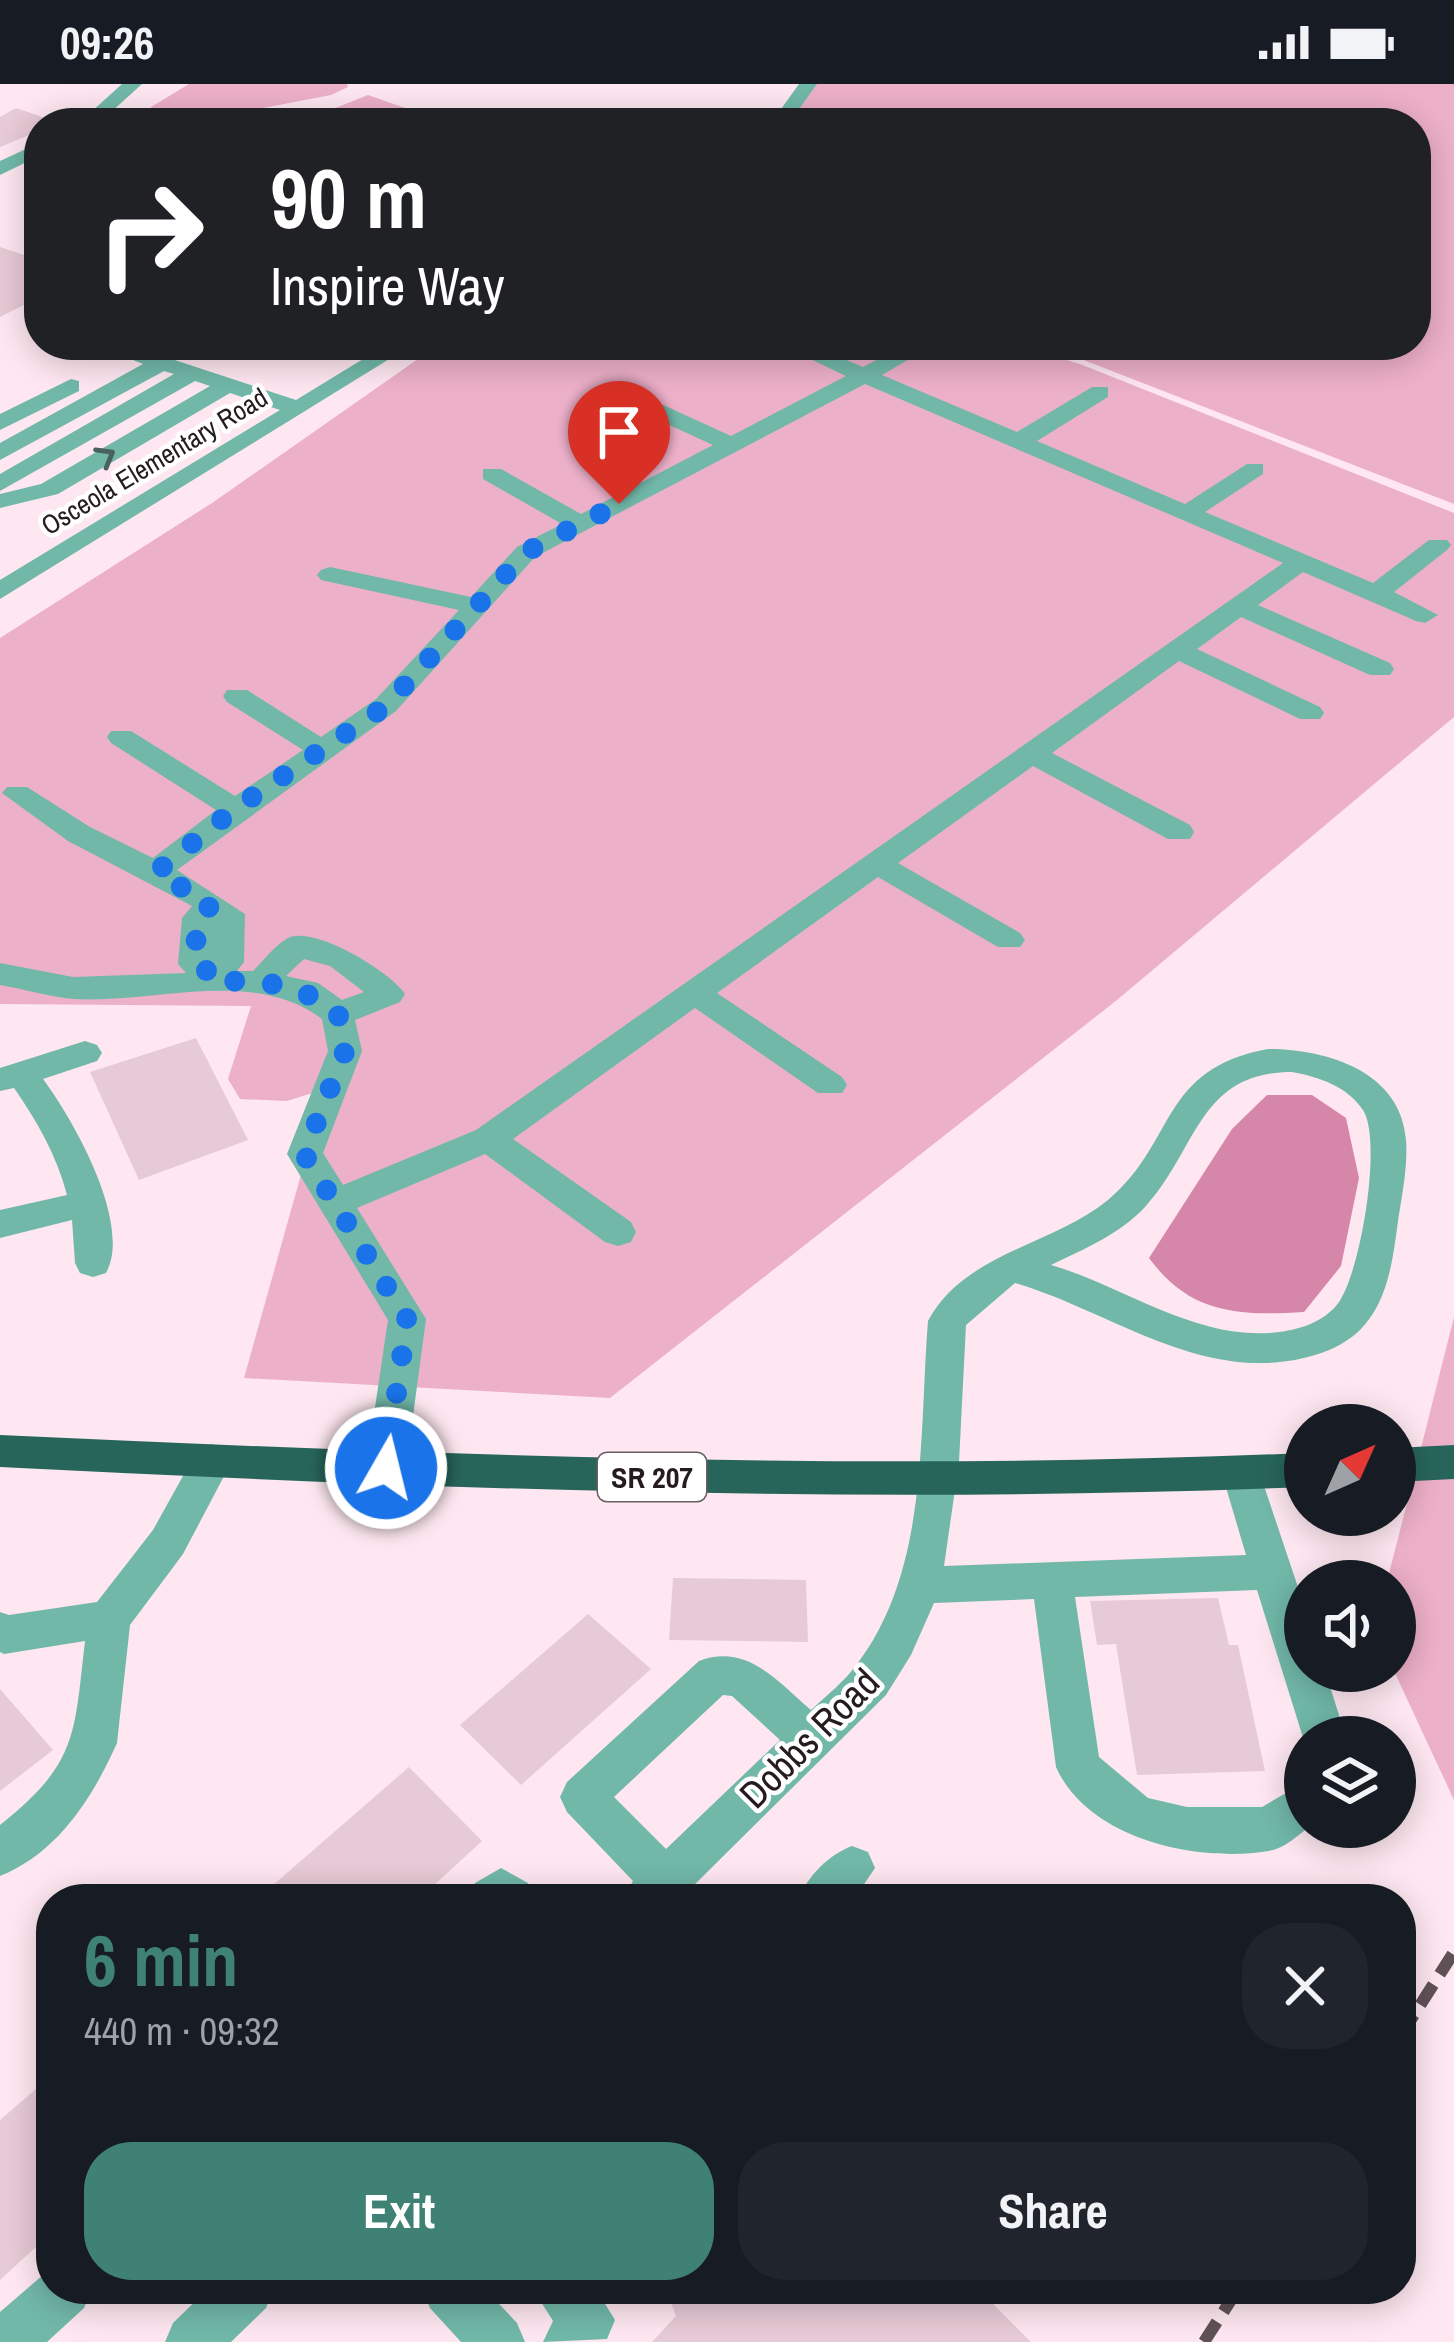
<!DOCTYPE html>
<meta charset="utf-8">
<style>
:root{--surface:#171b24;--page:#20242c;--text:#f1f3f6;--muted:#9ea1a6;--accent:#3f8275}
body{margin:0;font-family:"Archivo Narrow",sans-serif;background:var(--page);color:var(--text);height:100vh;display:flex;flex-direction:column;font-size:45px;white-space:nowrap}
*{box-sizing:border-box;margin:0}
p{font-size:39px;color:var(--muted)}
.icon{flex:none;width:66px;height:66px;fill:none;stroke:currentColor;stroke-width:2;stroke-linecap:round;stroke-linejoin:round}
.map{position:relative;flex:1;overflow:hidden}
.details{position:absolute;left:36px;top:1800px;width:1380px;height:420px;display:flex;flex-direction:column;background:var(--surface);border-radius:48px;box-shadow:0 6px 30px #0003}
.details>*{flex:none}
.banner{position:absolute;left:24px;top:24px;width:1407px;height:252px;border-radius:48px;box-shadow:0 6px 30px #0003;background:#202124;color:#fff;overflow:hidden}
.needle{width:78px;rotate:45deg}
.buttons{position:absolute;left:1284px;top:1320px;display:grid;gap:24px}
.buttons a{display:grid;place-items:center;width:132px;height:132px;border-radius:50%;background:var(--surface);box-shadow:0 6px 30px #0003;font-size:60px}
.pin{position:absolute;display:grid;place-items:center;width:102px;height:102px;color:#fff;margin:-123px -51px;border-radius:50% 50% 50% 0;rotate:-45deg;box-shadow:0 0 12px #0007}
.pin .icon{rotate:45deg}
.me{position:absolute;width:132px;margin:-66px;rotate:8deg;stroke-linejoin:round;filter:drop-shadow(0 0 9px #0008)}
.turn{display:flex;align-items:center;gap:42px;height:252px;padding:0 48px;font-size:54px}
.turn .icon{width:156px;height:156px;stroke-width:2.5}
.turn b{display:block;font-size:84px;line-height:102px}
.round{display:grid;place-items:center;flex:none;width:126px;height:126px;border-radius:48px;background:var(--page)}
.overview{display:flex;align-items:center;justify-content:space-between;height:204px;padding:0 48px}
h1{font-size:72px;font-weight:800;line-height:90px;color:var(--accent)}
.primary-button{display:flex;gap:24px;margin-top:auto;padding:24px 48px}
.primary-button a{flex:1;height:138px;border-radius:48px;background:var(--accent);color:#fff;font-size:48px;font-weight:800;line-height:138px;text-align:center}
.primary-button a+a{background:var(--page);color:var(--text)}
.status{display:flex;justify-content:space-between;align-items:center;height:84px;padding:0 60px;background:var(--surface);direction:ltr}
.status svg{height:33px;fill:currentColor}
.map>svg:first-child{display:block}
.green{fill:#edb0c9}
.water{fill:#d686a9}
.building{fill:#e6cad5}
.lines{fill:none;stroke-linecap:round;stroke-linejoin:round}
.minor{fill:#71b8a9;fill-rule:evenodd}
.highway{fill:#27655a;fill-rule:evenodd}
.rail{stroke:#605157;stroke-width:12;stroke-dasharray:24 12;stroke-linecap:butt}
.oneway{stroke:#48625e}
.route{stroke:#1a73e8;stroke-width:21;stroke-dasharray:0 37.8}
.labels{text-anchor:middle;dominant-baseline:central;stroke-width:9;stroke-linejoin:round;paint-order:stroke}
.far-street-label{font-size:27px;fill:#261b20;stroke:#fff}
.shield{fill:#fff;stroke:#675f63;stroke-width:3}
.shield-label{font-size:30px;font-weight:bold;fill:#261b20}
.near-street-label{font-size:39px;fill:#261b20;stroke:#fff}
</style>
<div class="status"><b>09:26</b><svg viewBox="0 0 49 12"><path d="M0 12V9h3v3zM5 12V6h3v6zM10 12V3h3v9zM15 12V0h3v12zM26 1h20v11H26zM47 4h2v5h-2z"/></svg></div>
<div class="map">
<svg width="1454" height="2258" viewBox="0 0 1454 2258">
<rect width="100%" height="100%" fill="#fee7f0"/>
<!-- green -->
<g class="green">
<polygon points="189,0 347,0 348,3 331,11 184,39 143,39 151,23"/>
<polygon points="808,0 1454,0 1454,420 1045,261 1416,261 1416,39 780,39"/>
<polygon points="368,11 448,39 298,39"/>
<polygon points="438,261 1016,261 1080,280 1454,429 1454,633 1117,916 610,1314 244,1294 325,1005 287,1017 240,1015 228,995 251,922 0,920 0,554 212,419"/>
<polygon points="1454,1233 1454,1362 1421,1364"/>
<polygon points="1454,1394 1454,1716 1394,1587 1395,1497 1387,1497 1413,1396"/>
</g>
<!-- water -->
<path class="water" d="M1267 1011H1312L1346 1034 1359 1094 1341 1182 1304 1228C1238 1232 1190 1230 1149 1174L1232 1045Z"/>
<!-- building -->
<g class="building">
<polygon points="16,24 60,39 39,39 39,47 0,63 0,33"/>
<polygon points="0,163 39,176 39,220 24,221 0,233"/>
<polygon points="196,954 248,1056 139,1096 90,988"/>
<polygon points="673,1494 806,1496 808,1558 669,1556"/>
<polygon points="1218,1514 1229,1561 1238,1561 1265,1687 1137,1691 1116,1560 1097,1561 1090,1517"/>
<polygon points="588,1530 651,1585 521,1701 460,1641"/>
<polygon points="0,1605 53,1666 0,1707"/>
<polygon points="409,1683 482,1757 419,1815 257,1815"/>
<polygon points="51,1992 51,2149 0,2196 0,2036"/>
<polygon points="666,2205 978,2205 1031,2258 652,2258 676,2232"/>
</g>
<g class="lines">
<!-- minor -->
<g class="minor">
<polygon points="122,0 142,0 99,39 79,39"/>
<polygon points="799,0 817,0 789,39 771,39"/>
<polygon points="39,59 39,72 0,91 0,77"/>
<polygon points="35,231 39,232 39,246 24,237"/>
<polygon points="96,261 129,261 296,316 386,261 412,261 0,515 0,496 280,326 230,309 58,410 0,424 0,410 41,400 210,302 195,297 0,407 0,390 174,290 164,287 0,376 0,359 143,280"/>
<path d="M781 261H811L863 283 905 261H933L882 291 1017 348 1092 303H1108V313L1037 357 1185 420 1247 380H1263V390L1205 428 1373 499 1429 456H1447L1451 461 1447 466 1394 508 1438 531 1425 539 1416 537 1303 488 1258 521 1390 579 1394 585 1390 591H1370L1241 533 1197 565 1320 623 1324 629 1320 635H1300L1179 577 1052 669 1190 741 1194 748 1190 755H1168L1033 682 898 779 1020 849 1025 856 1020 863H998L878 793 717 909 842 993 847 1001 842 1009H818L695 924 513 1055 631 1138 636 1148 631 1158 618 1162 605 1158 485 1070 357 1124 426 1235 406 1384 400 1396 386 1401 372 1396 366 1384 388 1236 287 1070 328 967 322 935C254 883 155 920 74 915 50 913 24 905 0 901V879L73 893 186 889 178 880 182 834 192 822 68 757 2 709 7 703H27L90 743 153 774 216 726 111 659 107 653 111 647H131L235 712 303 666 227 618 223 612 227 606H247L321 653 376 615 459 526 321 496 317 491 321 486 330 483 471 513 517 463 562 440 483 395V385H501L581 430 713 361 621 319V309H637L731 352 846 292ZM865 300 1283 479 476 1046 343 1101 323 1069 362 967 355 936 400 918 405 910C391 888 314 841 288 854 275 861 263 877 253 887H237L244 878 245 830 177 786 396 627 535 473ZM304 875 330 882 364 908 342 916 318 899 286 892Z"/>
<polygon points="71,295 79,297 79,307 0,346 0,330"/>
<path d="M85 957 97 961 102 969 97 977 43 995C73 1035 133 1140 106 1189L93 1193 80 1189 75 1179 72 1136 0 1154V1126L67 1111C57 1072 37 1037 14 1004L0 1007V984Z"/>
<path d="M1268 965C1326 965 1401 987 1406 1056 1408 1082 1402 1111 1398 1137 1393 1175 1388 1219 1359 1247 1336 1269 1297 1278 1266 1279 1178 1282 1097 1223 1015 1199L966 1241 959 1378 944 1482 1246 1471 1222 1390 1228 1378 1242 1373 1256 1378 1305 1524V1587H1325L1346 1653H1305V1660L1257 1506 1075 1513 1099 1673 1148 1714 1187 1723H1262L1305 1698V1743H1309C1297 1752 1285 1764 1269 1767 1197 1779 1088 1755 1056 1683L1034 1515 934 1519 911 1571 886 1611 680 1815H623L633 1797 567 1728 560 1713 567 1698 699 1577C747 1559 777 1597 811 1626 826 1612 845 1597 857 1580 929 1486 919 1349 928 1237 965 1168 1052 1162 1108 1116 1177 1058 1159 985 1268 965ZM1292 988C1319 993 1347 1002 1363 1026 1383 1057 1360 1195 1336 1222 1319 1241 1294 1247 1270 1249 1192 1254 1123 1202 1051 1181 1084 1165 1120 1150 1145 1123 1197 1067 1198 988 1292 988ZM723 1611 732 1612 780 1656 666 1765 614 1713Z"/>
<path d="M212 1360 226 1365 232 1377 183 1470 130 1541 117 1659C93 1713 58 1769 0 1792V1741C78 1679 74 1651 85 1557L4 1570 0 1568V1528L9 1531 97 1518 153 1446 198 1365Z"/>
<path d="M852 1762 868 1768 875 1784 854 1815H798C809 1791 828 1771 852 1762Z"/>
<polygon points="501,1784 528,1799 535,1815 468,1815 475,1799"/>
<polygon points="51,2184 51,2205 92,2205 84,2224 47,2258 0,2258 0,2228"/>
<polygon points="208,2205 274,2205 266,2224 231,2258 165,2258 173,2239"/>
<polygon points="422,2205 485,2205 517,2239 525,2258 461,2258 430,2224"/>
<polygon points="533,2205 596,2205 615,2236 607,2255 543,2258 553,2237"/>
</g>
<!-- highway -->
<g class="highway">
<path d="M0 1351C435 1371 869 1388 1305 1369V1403C869 1421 435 1405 0 1383Z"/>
<polygon points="1454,1361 1454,1395 1395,1398 1395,1364"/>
</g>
<!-- rail -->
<g class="rail">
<polyline points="1401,1951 1454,1868"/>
<polyline points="1204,2258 1238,2205"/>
</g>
</g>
<!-- one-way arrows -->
<defs><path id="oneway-chevron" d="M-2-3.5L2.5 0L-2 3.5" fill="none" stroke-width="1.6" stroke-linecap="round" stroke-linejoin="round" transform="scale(3)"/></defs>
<use class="oneway" href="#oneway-chevron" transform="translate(106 372) rotate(-30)"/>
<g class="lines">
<!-- route -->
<path class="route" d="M386 1384 407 1235 304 1070 345 967 338 929C294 897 263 897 210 897L211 889 194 880 198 834 211 821 156 788 236 724 386 622 526 468 619 420"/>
</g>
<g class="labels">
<!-- far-street labels -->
<g class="far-street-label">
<text transform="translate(154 377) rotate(-31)">Osceola Elementary Road</text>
</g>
<!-- shield labels -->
<rect class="shield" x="598" y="1369" width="108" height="48" rx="9"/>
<g class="shield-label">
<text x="652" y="1393">SR 207</text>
</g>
<!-- near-street labels -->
<g class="near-street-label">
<text transform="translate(809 1654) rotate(-45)">Dobbs Road</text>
</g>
</g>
</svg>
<div class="buttons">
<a><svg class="needle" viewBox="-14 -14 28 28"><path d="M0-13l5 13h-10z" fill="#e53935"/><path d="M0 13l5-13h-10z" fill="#9ea1a6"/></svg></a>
<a><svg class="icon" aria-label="sound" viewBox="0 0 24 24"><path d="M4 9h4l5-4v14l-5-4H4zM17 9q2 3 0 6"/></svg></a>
<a><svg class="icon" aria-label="layers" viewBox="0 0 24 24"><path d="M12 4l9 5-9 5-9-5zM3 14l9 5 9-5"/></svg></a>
</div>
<div class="pin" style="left:619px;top:420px;background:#d93025"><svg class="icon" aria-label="arrive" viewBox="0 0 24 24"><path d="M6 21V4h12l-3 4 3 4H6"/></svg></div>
<svg class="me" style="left:386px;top:1384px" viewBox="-20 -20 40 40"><circle r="17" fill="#1a73e8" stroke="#fff" stroke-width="3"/><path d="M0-11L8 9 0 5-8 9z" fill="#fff"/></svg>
<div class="banner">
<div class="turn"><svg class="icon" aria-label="right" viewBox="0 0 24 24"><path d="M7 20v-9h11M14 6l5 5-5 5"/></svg><div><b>90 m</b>Inspire Way</div></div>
</div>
<section class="details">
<div class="overview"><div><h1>6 min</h1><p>440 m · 09:32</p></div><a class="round"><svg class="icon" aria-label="close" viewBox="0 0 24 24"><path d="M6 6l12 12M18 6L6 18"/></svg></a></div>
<div class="primary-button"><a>Exit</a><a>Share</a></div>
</section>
</div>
